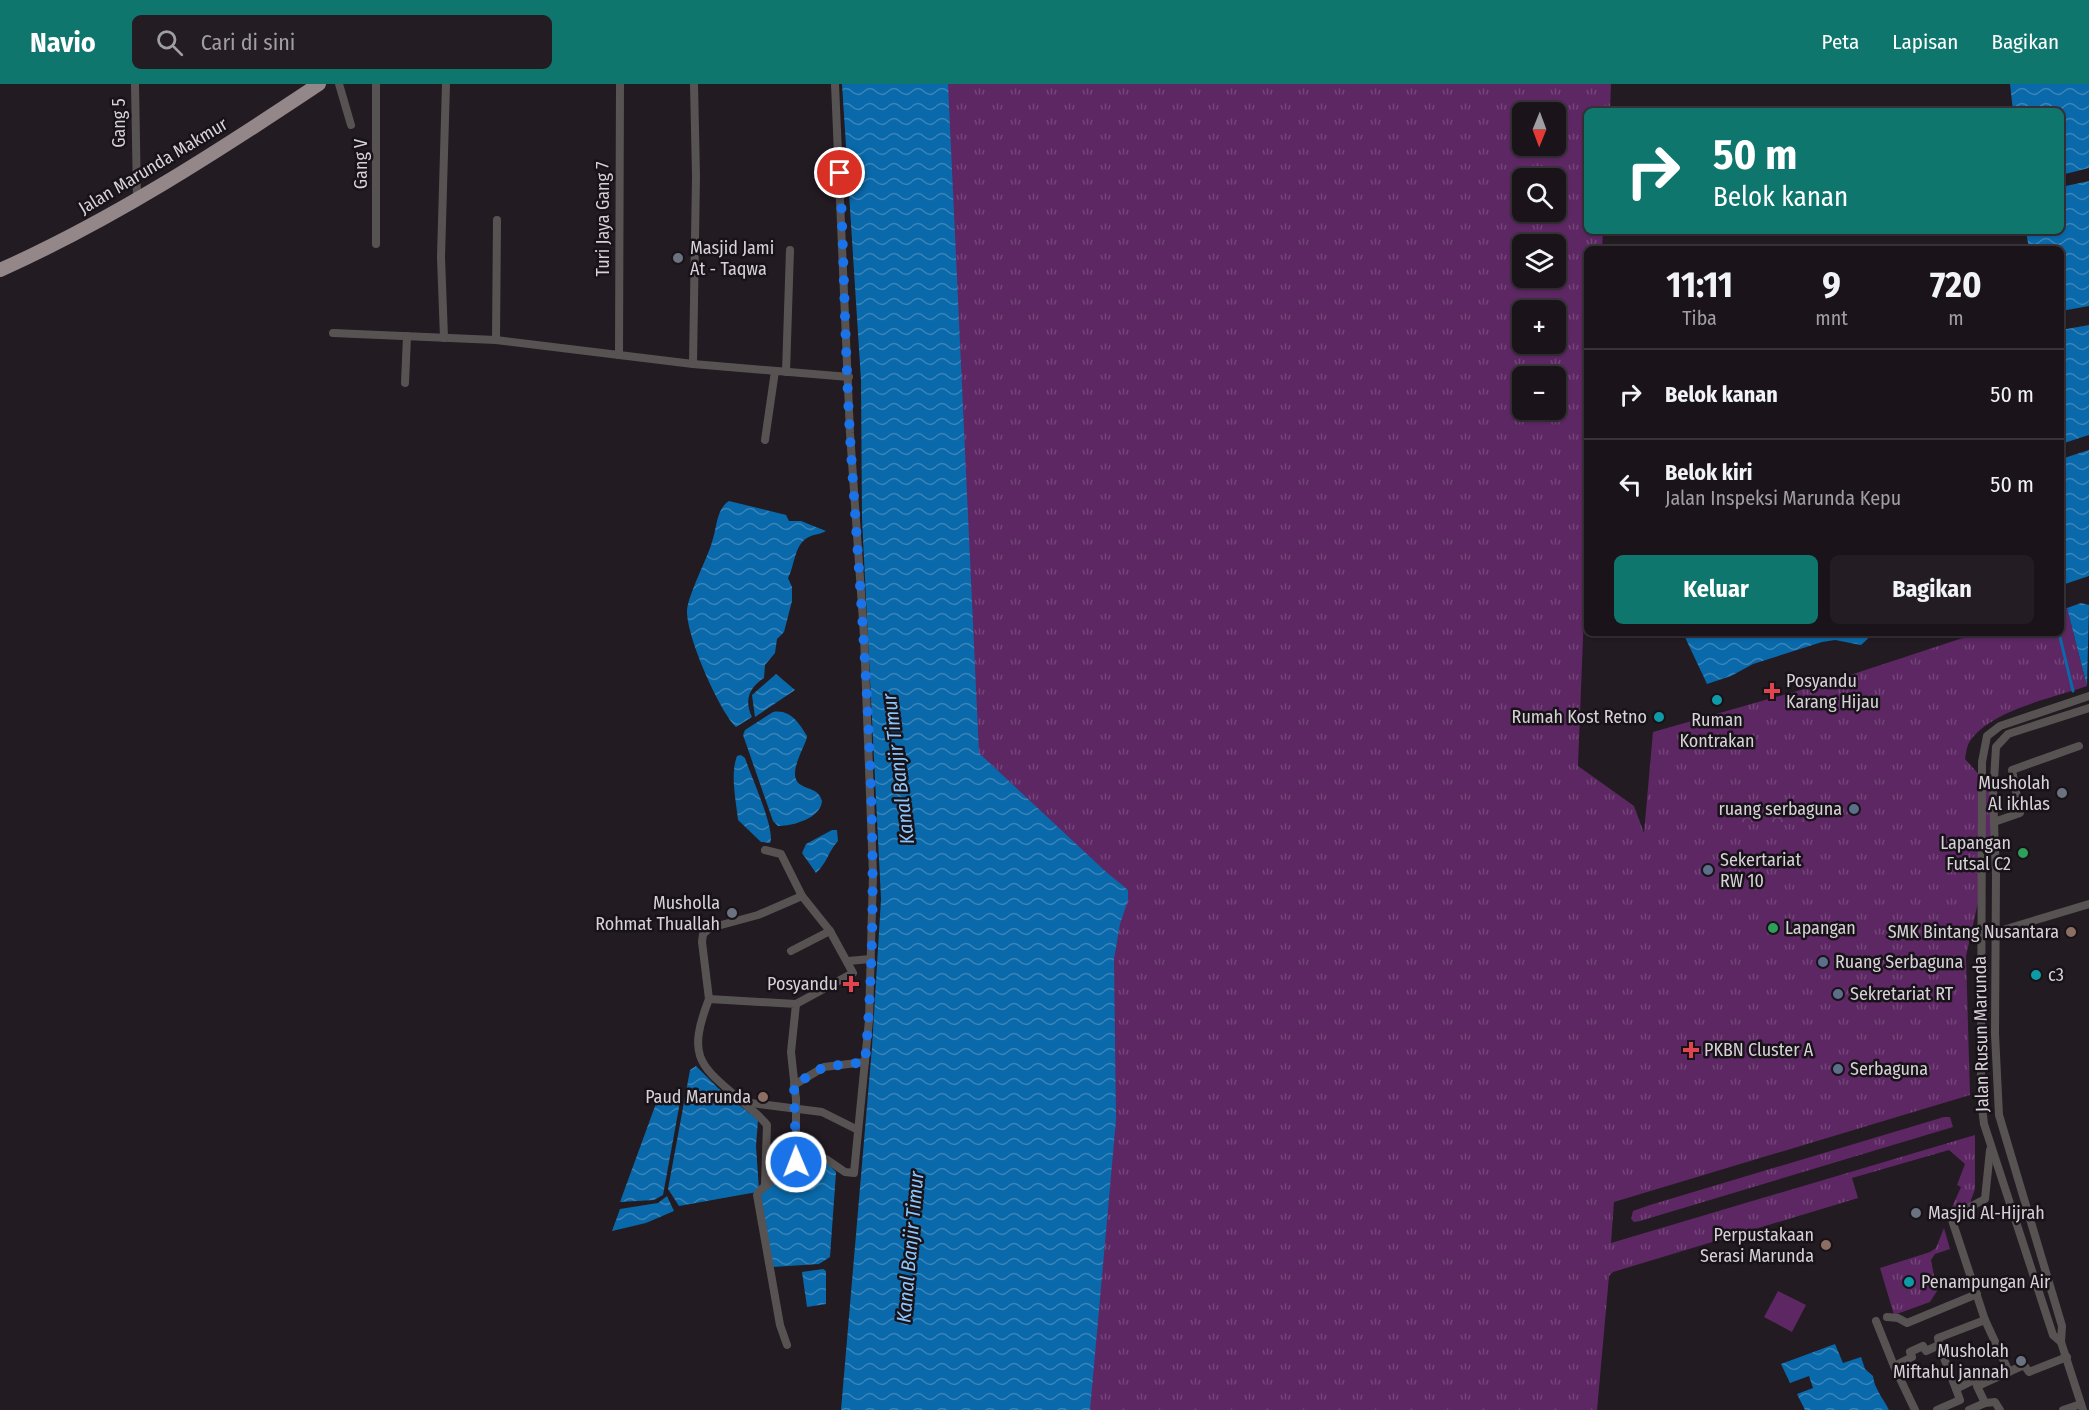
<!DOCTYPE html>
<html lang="id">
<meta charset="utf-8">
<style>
:root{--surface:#1a141a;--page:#231d23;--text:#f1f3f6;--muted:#9f9ea2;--line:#383339;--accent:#0f766e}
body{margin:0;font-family:"Fira Sans Condensed",sans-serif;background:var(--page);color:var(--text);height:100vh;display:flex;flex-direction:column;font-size:22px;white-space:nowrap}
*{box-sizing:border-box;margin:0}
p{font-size:20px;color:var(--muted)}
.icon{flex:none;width:33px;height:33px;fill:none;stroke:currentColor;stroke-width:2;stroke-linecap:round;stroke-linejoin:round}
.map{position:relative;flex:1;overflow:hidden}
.panel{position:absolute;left:1584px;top:162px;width:480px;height:390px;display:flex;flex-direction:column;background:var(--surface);border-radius:9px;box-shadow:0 2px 4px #0004,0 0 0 2px var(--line)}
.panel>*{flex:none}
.top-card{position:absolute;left:1584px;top:24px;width:480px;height:126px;border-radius:9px;box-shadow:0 2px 4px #0004,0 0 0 2px var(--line);background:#0f766e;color:#fff;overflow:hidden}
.needle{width:39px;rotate:181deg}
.fabs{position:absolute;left:1512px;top:18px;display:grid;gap:12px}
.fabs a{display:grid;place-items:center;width:54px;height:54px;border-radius:9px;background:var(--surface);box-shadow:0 2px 4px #0004,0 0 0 2px var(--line);font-size:30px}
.pin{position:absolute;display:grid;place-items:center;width:51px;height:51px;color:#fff;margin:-26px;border:3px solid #fff;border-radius:50%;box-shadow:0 2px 6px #0007}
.me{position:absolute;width:66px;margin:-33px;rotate:359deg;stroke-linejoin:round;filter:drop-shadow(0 0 4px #0008)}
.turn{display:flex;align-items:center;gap:21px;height:126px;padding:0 30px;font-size:27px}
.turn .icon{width:78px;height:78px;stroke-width:2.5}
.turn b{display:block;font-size:42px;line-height:51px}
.eta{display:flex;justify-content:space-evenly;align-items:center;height:102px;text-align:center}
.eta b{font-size:36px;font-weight:700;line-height:42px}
.primary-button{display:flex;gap:12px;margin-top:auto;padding:12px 30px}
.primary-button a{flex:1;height:69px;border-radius:9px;background:var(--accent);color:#fff;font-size:24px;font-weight:700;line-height:69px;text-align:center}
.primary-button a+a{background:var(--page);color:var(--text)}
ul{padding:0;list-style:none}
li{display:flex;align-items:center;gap:18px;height:90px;padding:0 30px;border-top:2px solid var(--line)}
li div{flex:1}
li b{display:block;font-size:22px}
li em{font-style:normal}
header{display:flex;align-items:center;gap:36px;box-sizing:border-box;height:84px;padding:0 30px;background:var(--accent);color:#fff}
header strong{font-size:28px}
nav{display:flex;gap:33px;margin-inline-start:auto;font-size:21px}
.search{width:420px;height:54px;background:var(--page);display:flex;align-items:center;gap:15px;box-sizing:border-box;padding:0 21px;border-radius:9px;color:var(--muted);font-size:22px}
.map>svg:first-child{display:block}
.grass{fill:url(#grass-tufts);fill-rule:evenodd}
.park{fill:url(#park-crowns)}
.pitch{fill:#5d2763}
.water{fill:url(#water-waves)}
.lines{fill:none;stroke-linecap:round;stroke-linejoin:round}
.stream{stroke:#0a69aa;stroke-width:3}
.minor{stroke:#585353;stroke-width:8}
.primary{stroke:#938789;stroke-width:14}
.route{stroke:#1a73e8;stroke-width:10;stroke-dasharray:0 18}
.worship-dot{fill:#6b7280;stroke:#181219;stroke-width:2}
.health-dot{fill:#e0444e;stroke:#181219;stroke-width:2}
.culture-dot{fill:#0f9aa8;stroke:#181219;stroke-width:2}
.service-dot{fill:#5c6f8a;stroke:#181219;stroke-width:2}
.leisure-dot{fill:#2e9e5b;stroke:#181219;stroke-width:2}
.education-dot{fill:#8d6e63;stroke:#181219;stroke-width:2}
.labels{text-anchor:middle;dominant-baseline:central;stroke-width:5;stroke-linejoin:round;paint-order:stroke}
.street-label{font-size:18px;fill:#d7d2d7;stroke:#181219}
.poi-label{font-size:18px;fill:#d7d2d7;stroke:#181219;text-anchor:start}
.water-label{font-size:20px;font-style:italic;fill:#8dc6fb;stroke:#181219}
</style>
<header>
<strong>Navio</strong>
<div class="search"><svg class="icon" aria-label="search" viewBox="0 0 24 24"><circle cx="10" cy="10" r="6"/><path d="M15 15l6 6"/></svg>Cari di sini</div>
<nav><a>Peta</a><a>Lapisan</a><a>Bagikan</a></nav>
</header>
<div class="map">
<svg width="2089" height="1326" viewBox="0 0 2089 1326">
<defs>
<pattern id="grass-tufts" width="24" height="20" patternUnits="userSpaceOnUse" patternTransform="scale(1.5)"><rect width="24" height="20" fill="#5d2763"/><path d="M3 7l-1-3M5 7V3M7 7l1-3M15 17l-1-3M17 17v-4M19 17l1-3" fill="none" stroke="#744579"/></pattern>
<pattern id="park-crowns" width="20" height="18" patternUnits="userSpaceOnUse" patternTransform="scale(1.5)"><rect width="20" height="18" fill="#5d2763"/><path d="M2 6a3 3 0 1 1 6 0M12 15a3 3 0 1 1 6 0" fill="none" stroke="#744579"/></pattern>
<pattern id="water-waves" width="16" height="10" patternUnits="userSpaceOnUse" patternTransform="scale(1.5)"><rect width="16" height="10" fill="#0a69aa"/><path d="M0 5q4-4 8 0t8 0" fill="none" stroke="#3984b9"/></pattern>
</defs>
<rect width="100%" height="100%" fill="#221b22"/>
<!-- grass -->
<g class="grass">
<path d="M943 0H1611L1610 27H1587V147H1603L1602 165H1587V451L1578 682 1634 722 1644 749 1653 648 1832 597 1978 549H2061V526L2067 524 2087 602C2053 614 1991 626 1970 657 1967 661 1966 669 1965 675L2001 715 1966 872 1970 1011 1614 1118 1611 1159 1975 1051V1105L1970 1119 1949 1130 1961 1103 1957 1101 1965 1080 1949 1066 1852 1094 1858 1114 1613 1188 1609 1192 1597 1326H1084L975 676ZM1522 28H1556V62H1522ZM1522 94H1556V128H1522ZM1522 160H1556V194H1522ZM1522 226H1556V260H1522ZM1522 292H1556V326H1522Z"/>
<polygon points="1944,1033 1950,1033 1953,1043 1640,1137 1634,1138 1631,1135 1633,1127 1650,1121"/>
<polygon points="1944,1144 1950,1165 1935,1170 1931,1176 1937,1207 1930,1218 1894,1231 1880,1184 1930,1168 1936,1164"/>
</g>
<!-- park -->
<rect class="park" x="1741" y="721" width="79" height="19"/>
<!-- pitch -->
<polygon class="pitch" points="1778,1207 1806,1221 1792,1248 1764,1233"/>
<!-- water -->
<g class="water">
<polygon points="842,0 948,0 979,669 1105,787 1128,806 1128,816 1120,840 1114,875 1116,1036 1090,1326 841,1326 872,963 881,815 862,435 861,296"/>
<polygon points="2010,0 2089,0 2089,84 2061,91 2061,27 2013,27"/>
<polygon points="2089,97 2089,222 2061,227 2061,165 2029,165 2026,147 2061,147 2061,103"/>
<polygon points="2089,241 2089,351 2061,360 2061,246"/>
<polygon points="2089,366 2089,492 2062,501 2061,375"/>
<path d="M729 417 786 431 789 437H801L826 447C819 451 813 450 807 454 794 462 795 481 788 494L792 503V517L784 548 777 555 775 569 765 581 764 594C749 604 744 616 752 633L736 643C719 626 686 552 687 526 688 511 707 475 712 458 717 444 716 425 729 417Z"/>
<polygon points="2081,519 2089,521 2087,602 2067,524"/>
<polygon points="1683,549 1874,549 1861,561 1835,556 1822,558 1753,580 1731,592 1707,600"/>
<polygon points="776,590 795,606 755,633 752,611"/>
<path d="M773 628C790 625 799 639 807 652 806 663 785 691 801 701 809 706 819 705 822 717 821 734 793 742 778 742L773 737 743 651 745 646Z"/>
<path d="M741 671 745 674C750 690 776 746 770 759L761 758 738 736C736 716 730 691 737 672Z"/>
<path d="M832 746H837L838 757C828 768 827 779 816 789L802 769 806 760Z"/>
<polygon points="696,982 718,1004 758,1036 756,1062 759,1106 757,1108 679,1122 668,1105 690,986"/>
<polygon points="661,1012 680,1018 663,1111 654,1116 620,1118 658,1014"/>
<polygon points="826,1078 836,1088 830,1173 819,1180 773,1183 760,1107 796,1081"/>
<polygon points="667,1112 674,1127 646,1139 612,1147 620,1125 658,1119"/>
<polygon points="823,1185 826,1187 826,1220 807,1223 802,1188"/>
<path d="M1835 1260 1843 1279 1861 1273 1865 1285 1873 1292C1874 1304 1883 1314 1889 1326H1805L1797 1310 1813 1304 1809 1292 1790 1299 1781 1280Z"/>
</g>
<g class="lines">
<!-- stream -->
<polyline class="stream" points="2059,549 2073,607"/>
<!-- minor -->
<g class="minor">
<polyline points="135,0 137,114"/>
<polyline points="339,0 351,41"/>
<polyline points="376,160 376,0"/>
<polyline points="333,249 496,256 693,280 849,293"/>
<polyline points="444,254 441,173 446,0"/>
<polyline points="496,256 497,136"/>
<polyline points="619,271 620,0"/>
<polyline points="693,280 696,92 694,0"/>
<polyline points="786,288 790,166"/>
<polyline points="405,299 407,252"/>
<polyline points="765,356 775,287"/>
<polyline points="1994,738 2020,729 2012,686 2079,662"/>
<polyline points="765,766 781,770 802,812 830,847 791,867"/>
<polyline points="1996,848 2089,820"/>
<polyline points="848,877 871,875"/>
<path d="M709 915C685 977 702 982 746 1021 753 1027 761 1033 767 1041L765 1100"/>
<polyline points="796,920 853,889 830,847"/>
<polyline points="794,1001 824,983 865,978"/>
<polyline points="743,1018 822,1028 858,1046"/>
<polyline points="1990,1066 1985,1115 1951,1133 1985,1236 2009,1288"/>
<polyline points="796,1078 826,1075 845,1088 854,1089 869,936 873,790 864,552 850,349 835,0"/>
<polyline points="1887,1233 1898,1234 1907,1239 1977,1210"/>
<polyline points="1876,1237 1894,1282 1915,1326"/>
<polyline points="2061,1258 2053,1251 1984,1040 1981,1014 1982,678 1987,652 2000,642 2089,612"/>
<path d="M787 1261 780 1241 757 1111C762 1100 785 1092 796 1078V1015L791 968 796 920 709 915 702 858 703 850 710 844 758 831 802 812"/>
<polyline points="1939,1261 1956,1305"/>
<polyline points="1894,1282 1912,1273 1910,1268 1923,1262 1926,1267 1939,1261 1938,1254 1985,1236"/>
<polyline points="1982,1300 1977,1302 1985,1319"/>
<polyline points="1937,1326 1960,1316 1956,1305 1978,1294 1982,1300 2024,1281 2029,1288 2067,1273"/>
<polyline points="1969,1326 1985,1319 1995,1318 2000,1326"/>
<polyline points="2063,1326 2081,1320"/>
<polyline points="2083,1326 2061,1258 2062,1242 1999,1031 1995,950 1996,791 1993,713 1996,663 2008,650 2089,624"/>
</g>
<!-- primary -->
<path class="primary" d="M0 186C112 136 217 68 319 0"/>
</g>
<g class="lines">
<!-- route -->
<path class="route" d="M796 1078 794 1001 824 983 865 978C884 770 863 560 850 352 845 265 844 177 840 89"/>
</g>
<!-- markers -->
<g class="worship-dot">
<circle cx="678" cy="174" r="6"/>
<circle cx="2062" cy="709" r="6"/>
<circle cx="732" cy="829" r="6"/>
<circle cx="1916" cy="1129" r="6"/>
<circle cx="2021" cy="1277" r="6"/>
</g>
<g class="health-dot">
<path d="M1769 598h6v6h6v6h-6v6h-6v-6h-6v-6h6z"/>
<path d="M848 891h6v6h6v6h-6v6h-6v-6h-6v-6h6z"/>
<path d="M1688 957h6v6h6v6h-6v6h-6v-6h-6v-6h6z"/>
</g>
<g class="culture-dot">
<circle cx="1717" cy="616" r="6"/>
<circle cx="1659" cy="633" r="6"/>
<circle cx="2036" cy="891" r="6"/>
<circle cx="1909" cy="1198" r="6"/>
</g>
<g class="service-dot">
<circle cx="1854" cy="725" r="6"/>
<circle cx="1708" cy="786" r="6"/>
<circle cx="1823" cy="878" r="6"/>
<circle cx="1838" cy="910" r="6"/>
<circle cx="1838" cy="985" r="6"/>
</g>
<g class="leisure-dot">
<circle cx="2023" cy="769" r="6"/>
<circle cx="1773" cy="844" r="6"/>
</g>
<g class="education-dot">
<circle cx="2071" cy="848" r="6"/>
<circle cx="763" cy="1013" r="6"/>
<circle cx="1826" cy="1161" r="6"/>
</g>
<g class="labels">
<!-- street labels -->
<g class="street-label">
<text transform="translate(119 39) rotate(-90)">Gang 5</text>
<text transform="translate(361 80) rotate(-90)">Gang V</text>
<text transform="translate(153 82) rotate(-31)">Jalan Marunda Makmur</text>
<text transform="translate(603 135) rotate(-90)">Turi Jaya Gang 7</text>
<text transform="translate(1981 950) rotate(-91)">Jalan Rusun Marunda</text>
</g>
<!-- poi labels -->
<g class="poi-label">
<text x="690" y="164">Masjid Jami<tspan x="690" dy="21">At - Taqwa</tspan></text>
<text x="1786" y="597">Posyandu<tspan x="1786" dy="21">Karang Hijau</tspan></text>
<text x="1647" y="633" text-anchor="end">Rumah Kost Retno</text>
<text x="1717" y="636" text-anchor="middle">Ruman<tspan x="1717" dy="21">Kontrakan</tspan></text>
<text x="2050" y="699" text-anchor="end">Musholah<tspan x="2050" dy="21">Al ikhlas</tspan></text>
<text x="1842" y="725" text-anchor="end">ruang serbaguna</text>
<text x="2011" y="759" text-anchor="end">Lapangan<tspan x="2011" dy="21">Futsal C2</tspan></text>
<text x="1720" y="776">Sekertariat<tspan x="1720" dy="21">RW 10</tspan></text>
<text x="720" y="819" text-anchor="end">Musholla<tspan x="720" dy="21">Rohmat Thuallah</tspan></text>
<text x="1785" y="844">Lapangan</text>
<text x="2059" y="848" text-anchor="end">SMK Bintang Nusantara</text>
<text x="1835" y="878">Ruang Serbaguna</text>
<text x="2048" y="891">c3</text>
<text x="838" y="900" text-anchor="end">Posyandu</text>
<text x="1850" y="910">Sekretariat RT</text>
<text x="1704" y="966">PKBN Cluster A</text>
<text x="1850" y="985">Serbaguna</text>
<text x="751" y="1013" text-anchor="end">Paud Marunda</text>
<text x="1928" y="1129">Masjid Al-Hijrah</text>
<text x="1814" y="1151" text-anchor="end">Perpustakaan<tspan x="1814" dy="21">Serasi Marunda</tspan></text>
<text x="1921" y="1198">Penampungan Air</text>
<text x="2009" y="1267" text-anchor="end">Musholah<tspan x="2009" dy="21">Miftahul jannah</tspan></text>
</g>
<!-- water labels -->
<g class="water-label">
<text transform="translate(898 685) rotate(-97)">Kanal Banjir Timur</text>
<text transform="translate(910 1163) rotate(-85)">Kanal Banjir Timur</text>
</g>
</g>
</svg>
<div class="fabs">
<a><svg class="needle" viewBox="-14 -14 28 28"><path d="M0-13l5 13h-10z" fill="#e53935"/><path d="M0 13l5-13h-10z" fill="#9f9ea2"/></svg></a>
<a><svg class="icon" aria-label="search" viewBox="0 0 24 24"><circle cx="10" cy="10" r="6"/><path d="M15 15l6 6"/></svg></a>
<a><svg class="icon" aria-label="layers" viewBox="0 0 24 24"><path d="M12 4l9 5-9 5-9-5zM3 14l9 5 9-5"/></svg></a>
<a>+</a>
<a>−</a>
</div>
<div class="pin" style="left:840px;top:89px;background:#d93025"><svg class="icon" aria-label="arrive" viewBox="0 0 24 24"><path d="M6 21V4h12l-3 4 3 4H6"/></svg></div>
<svg class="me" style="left:796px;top:1078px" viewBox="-20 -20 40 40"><circle r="17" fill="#1a73e8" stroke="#fff" stroke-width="3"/><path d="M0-11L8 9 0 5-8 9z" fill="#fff"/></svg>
<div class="top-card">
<div class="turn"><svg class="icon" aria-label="right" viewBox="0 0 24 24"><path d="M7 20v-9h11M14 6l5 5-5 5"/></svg><div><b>50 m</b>Belok kanan</div></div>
</div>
<section class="panel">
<div class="eta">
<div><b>11:11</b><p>Tiba</p></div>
<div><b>9</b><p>mnt</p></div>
<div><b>720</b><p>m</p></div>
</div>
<ul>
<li><svg class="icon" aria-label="right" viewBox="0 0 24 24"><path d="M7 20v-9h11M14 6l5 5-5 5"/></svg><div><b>Belok kanan</b></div><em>50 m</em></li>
<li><svg class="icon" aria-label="left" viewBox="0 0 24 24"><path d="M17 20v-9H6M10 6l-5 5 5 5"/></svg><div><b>Belok kiri</b><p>Jalan Inspeksi Marunda Kepu</p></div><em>50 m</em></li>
</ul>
<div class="primary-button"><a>Keluar</a><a>Bagikan</a></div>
</section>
</div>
